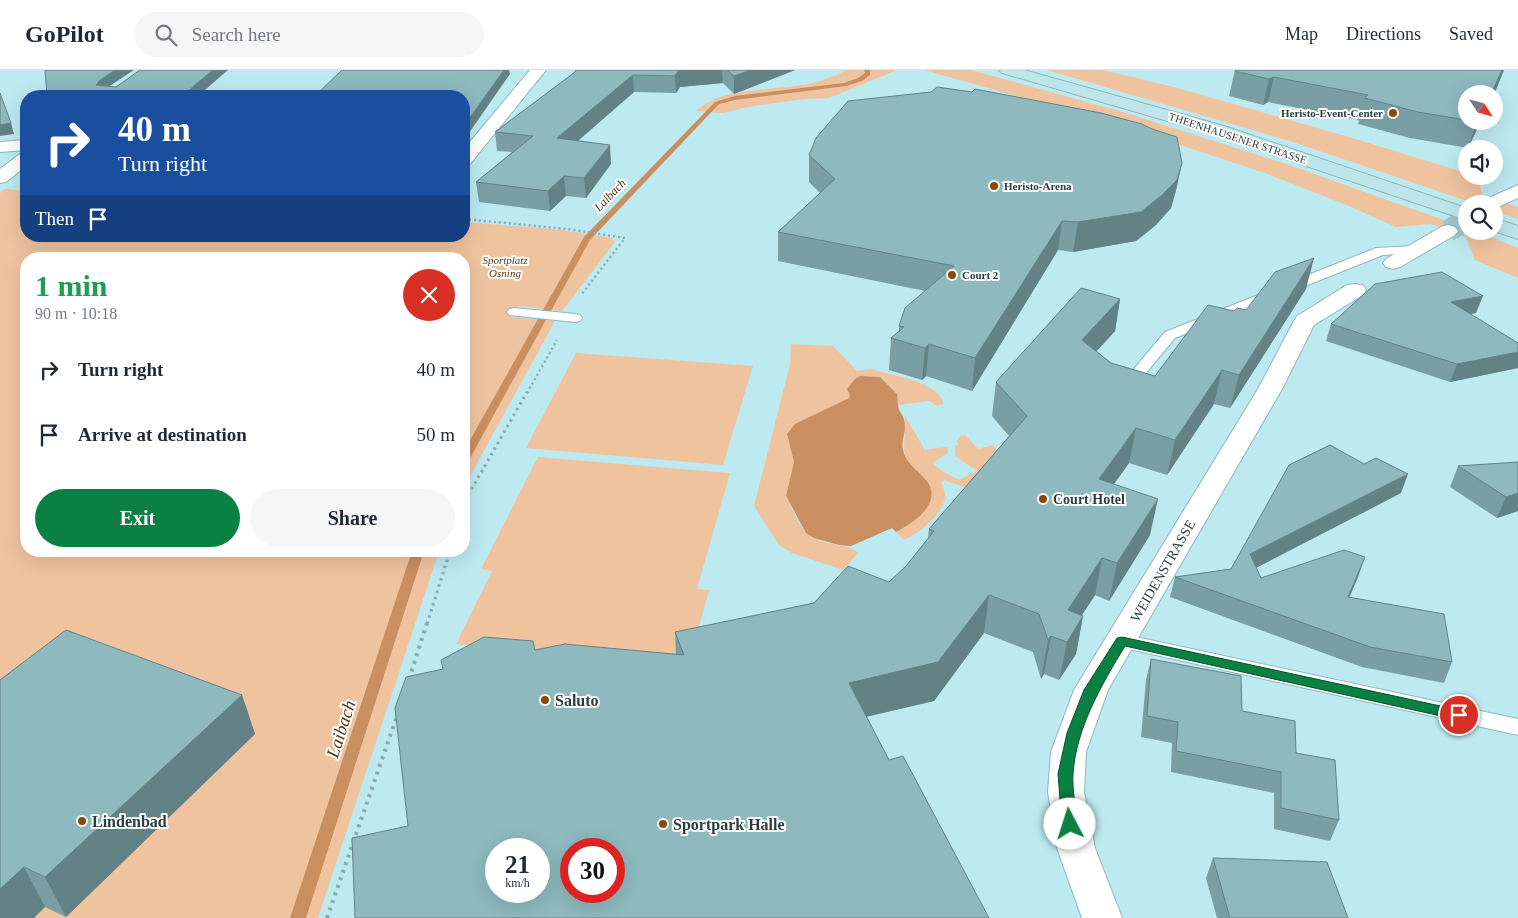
<!DOCTYPE html>
<meta charset="utf-8">
<style>
:root{--surface:#fff;--page:#f6f6f7;--text:#1f2937;--muted:#747a83;--line:#e0e1e3;--accent:#0b8043}
body{margin:0;font-family:"Times New Roman",serif;background:var(--page);color:var(--text);height:100vh;display:flex;flex-direction:column;font-size:19px;white-space:nowrap}
*{box-sizing:border-box;margin:0}
p{font-size:16px;color:var(--muted)}
.icon{flex:none;width:28px;height:28px;fill:none;stroke:currentColor;stroke-width:2;stroke-linecap:round;stroke-linejoin:round}
.map{position:relative;flex:1;overflow:hidden}
.details{position:absolute;left:20px;top:182px;width:450px;height:305px;display:flex;flex-direction:column;background:var(--surface);border-radius:20px;box-shadow:0 5px 20px #0002}
.details>*{flex:none}
.guide{position:absolute;left:20px;top:20px;width:450px;height:152px;border-radius:20px;box-shadow:0 5px 20px #0002;background:#1a4fa0;color:#fff;overflow:hidden}
.needle{width:32px;rotate:126deg}
.tools{position:absolute;left:1458px;top:15px;display:grid;gap:10px}
.tools a{display:grid;place-items:center;width:45px;height:45px;border-radius:50%;background:var(--surface);box-shadow:0 5px 20px #0002;font-size:25px}
.speed{position:absolute;left:485px;top:768px;display:flex;gap:10px;font-size:25px;font-weight:700;text-align:center}
.speed>*{display:grid;place-content:center;width:65px;height:65px;border-radius:50%;background:var(--surface);box-shadow:0 5px 20px #0002;line-height:1}
.speed small{font-size:12px;font-weight:400}
.speed .limit{border:8px solid #d22;background:#fff;color:#111}
.pin{position:absolute;display:grid;place-items:center;width:42px;height:42px;color:#fff;margin:-21px;border:2px solid #fff;border-radius:50%;box-shadow:0 1px 5px #0007}
.me{position:absolute;width:55px;margin:-28px;rotate:355deg;stroke-linejoin:round;filter:drop-shadow(0 0 4px #0008)}
.turn{display:flex;align-items:center;gap:18px;height:105px;padding:0 15px;font-size:22px}
.turn .icon{width:65px;height:65px;stroke-width:2.5}
.turn b{display:block;font-size:35px;line-height:42px}
.then{display:flex;align-items:center;height:48px;padding:0 15px;background:#0003;gap:10px;font-size:19px}
.round{display:grid;place-items:center;flex:none;width:52px;height:52px;border-radius:26px;background:var(--page)}
.head{display:flex;align-items:center;justify-content:space-between;height:85px;padding:0 15px}
h1{font-size:30px;font-weight:700;line-height:38px;color:#1e9e55}
.primary-button{display:flex;gap:10px;margin-top:auto;padding:10px 15px}
.primary-button a{flex:1;height:58px;border-radius:30px;background:var(--accent);color:#fff;font-size:20px;font-weight:700;line-height:58px;text-align:center}
.primary-button a+a{background:var(--page);color:var(--text)}
ul{padding:0;list-style:none}
li{display:flex;align-items:center;gap:15px;height:65px;padding:0 15px}
li div{flex:1}
li b{display:block;font-size:19px}
li em{font-style:normal}
header{display:flex;align-items:center;gap:30px;box-sizing:border-box;height:70px;padding:0 25px;background:var(--surface);border-bottom:1px solid var(--line)}
header strong{font-size:24px}
nav{display:flex;gap:28px;margin-inline-start:auto;font-size:18px}
.search{width:350px;height:45px;background:var(--page);display:flex;align-items:center;gap:12px;box-sizing:border-box;padding:0 18px;border-radius:28px;color:var(--muted);font-size:19px}
.map>svg:first-child{display:block}
.green{fill:#f0c39f}
.water{fill:#c98f60}
.lines{fill:none;stroke-linecap:round;stroke-linejoin:round}
.stream{fill:#c98f60;fill-rule:evenodd}
.street-tunnel{stroke:#a0c6cc;stroke-width:22;stroke-dasharray:22 11;stroke-linecap:butt}
.lane-casing{stroke:#8cb7be;stroke-width:2}
.street-casing{stroke:#8cb7be;stroke-width:2}
.secondary-casing{stroke:#8cb7be;stroke-width:2}
.path-far2{stroke:#89abb0;stroke-width:2.5;stroke-dasharray:2 3;stroke-linecap:butt}
.path-far1{stroke:#89abb0;stroke-width:3;stroke-dasharray:2.5 4;stroke-linecap:butt}
.path{stroke:#89abb0;stroke-width:4;stroke-dasharray:3 5;stroke-linecap:butt}
.lane{fill:#fff;fill-rule:evenodd}
.street{fill:#fff;fill-rule:evenodd}
.secondary{fill:#bde5ea;fill-rule:evenodd}
.wall{fill:#799fa4}
.shaded-wall{fill:#638286}
.building{fill:#8db9bf;stroke:#638286;fill-rule:evenodd}
.route{fill:#0b8043;stroke:#07532c}
.poi-dot{fill:#874a07;stroke:#fff;stroke-width:2}
.labels{text-anchor:middle;dominant-baseline:central;stroke-width:4;stroke-linejoin:round;paint-order:stroke}
.far-poi-label{font-size:11px;font-weight:bold;fill:#2a3c3e;stroke:#fff;text-anchor:start}
.far-street-label{font-size:11px;fill:#2a3c3e;stroke:#fff}
.far-park-label{font-size:11px;font-style:italic;fill:#5c3511;stroke:#fff}
.far-water-label{font-size:12px;font-style:italic;fill:#5a330e;stroke:#fff}
.poi-label{font-size:14px;font-weight:bold;fill:#2a3c3e;stroke:#fff;text-anchor:start}
.street-label{font-size:14px;fill:#2a3c3e;stroke:#fff}
.near-poi-label{font-size:16px;font-weight:bold;fill:#2a3c3e;stroke:#fff;text-anchor:start}
.near-water-label{font-size:18px;font-style:italic;fill:#5a330e;stroke:#fff}
</style>
<header>
<strong>GoPilot</strong>
<div class="search"><svg class="icon" aria-label="search" viewBox="0 0 24 24"><circle cx="10" cy="10" r="6"/><path d="M15 15l6 6"/></svg>Search here</div>
<nav><a>Map</a><a>Directions</a><a>Saved</a></nav>
</header>
<div class="map">
<svg width="1518" height="848" viewBox="0 0 1518 848">
<rect width="100%" height="100%" fill="#bde9f0"/>
<!-- green -->
<g class="green">
<path d="M845 0H897L829 28 804 29 747 37 723 43 696 41C730 11 788 25 828 8 834 6 841 4 845 0Z"/>
<polygon points="924,0 971,0 1123,42 1292,96 1466,158 1466,161 1476,161 1518,178 1518,208 1475,190 1466,167 1431,154 1396,157 1349,136 1265,103 1119,55"/>
<polygon points="1047,0 1102,0 1174,17 1349,67 1466,103 1466,106 1478,107 1482,125 1518,137 1518,149 1494,140 1494,134 1476,134 1293,72"/>
<polygon points="5,119 26,121 26,166 464,166 464,152 563,160 611,168 615,172 562,241 518,236 510,247 555,251 464,417 464,189 26,189 26,481 439,481 318,848 0,848 0,123"/>
<path d="M791 274 833 276 857 301 871 299 879 301C898 307 938 312 944 334L937 336 930 331 897 335V324L880 307 860 306 849 328 787 364 794 392 786 426C792 437 798 455 808 464 822 477 845 471 858 483L843 500 792 483 779 475 754 436 790 294Z"/>
<polygon points="576,283 753,296 723,395 526,378"/>
<path d="M905 346 925 380 947 377 948 383 932 393 942 401 959 410 977 401 955 386V376L959 375 957 371 959 367 965 365 978 379 993 375 999 382 975 421 944 410 941 413C944 419 947 426 944 432 938 448 919 463 904 470L896 462 906 457 926 410C894 381 907 383 905 346Z"/>
<polygon points="538,387 730,403 697,519 709,520 688,597 456,574 492,501 481,499"/>
</g>
<!-- water -->
<path class="water" d="M860 306 880 307 897 324C898 328 897 332 898 335 899 344 905 344 905 357 905 364 901 372 903 380 906 394 918 400 926 410 944 432 914 453 896 462L892 458 851 476 839 475 814 468 806 463 786 426 794 392 787 364 795 354 849 328 850 325 847 319 855 309Z"/>
<g class="lines">
<!-- stream -->
<g class="stream">
<polygon points="864,0 870,0 870,5 862,11 846,16 735,30 719,34 590,170 469,390 464,393 464,381 584,167 715,32 735,26 844,13 858,8 865,3"/>
<polygon points="412,481 424,481 306,848 290,848"/>
</g>
<!-- street-tunnel -->
<polyline class="street-tunnel" points="1448,161 1466,150"/>
<!-- lane casing -->
<g class="lane-casing">
<g id="lane">
<polygon points="1414,176 1419,177 1420,180 1419,183 1383,185 1175,268 1141,309 1131,309 1128,306 1165,262 1376,178"/>
<polygon points="514,238 575,244 580,245 582,248 580,251 575,252 509,245 507,242 509,239"/>
<polygon points="1122,564 1518,649 1518,665 1115,576 1112,571 1115,566"/>
</g>
</g>
<!-- street casing -->
<g class="street-casing">
<g id="street">
<polygon points="530,0 546,0 470,94 464,95 464,79"/>
<polygon points="26,70 26,80 0,82 0,72"/>
<polygon points="26,83 26,96 6,112 0,113 0,99 20,84"/>
<polygon points="1518,115 1518,128 1498,137 1489,131 1491,127"/>
<polygon points="1448,155 1455,157 1458,161 1455,165 1400,197 1393,199 1386,197 1383,193 1386,189 1441,157"/>
<polygon points="1355,214 1363,215 1366,220 1363,225 1314,255 1282,319 1108,620 1086,682 1084,722 1095,778 1122,848 1082,848 1057,778 1048,722 1051,682 1074,620 1258,319 1294,251 1297,246 1347,215"/>
</g>
</g>
<!-- secondary casing -->
<g class="secondary-casing">
<g id="secondary">
<polygon points="999,0 1024,0 1224,56 1466,138 1466,150 1212,64 1002,3"/>
<polygon points="1494,148 1518,156 1518,169 1494,161"/>
</g>
</g>
<!-- path-far2 -->
<g class="path-far2">
<polyline points="464,149 567,159 625,168 581,225"/>
<polyline points="527,323 557,270"/>
</g>
<!-- path-far1 -->
<g class="path-far1">
<polyline points="464,437 466,429 527,322"/>
<polyline points="427,554 450,481"/>
</g>
<!-- path -->
<g class="path">
<polyline points="409,609 427,553"/>
<polyline points="327,848 397,646"/>
</g>
<!-- lane -->
<use href="#lane" class="lane"/>
<!-- street -->
<use href="#street" class="street"/>
<!-- secondary -->
<use href="#secondary" class="secondary"/>
</g>
<!-- wall -->
<g class="wall">
<polygon points="576,0 795,0 734,24 723,13 680,17 676,23 634,22 578,71 611,94 586,128 566,126 550,141 479,132 476,112 512,82 497,81 495,62 575,2"/>
<polygon points="1235,0 1502,6 1466,24 1466,51 1481,51 1468,78 1410,68 1358,54 1359,50 1268,32 1263,35 1229,26"/>
<polygon points="809,85 1182,93 1176,120 1171,138 1156,155 1136,171 1073,182 1058,180 972,321 926,306 922,310 889,300 891,268 899,261 899,256 925,221 778,191 778,162 820,123 809,112"/>
<polygon points="1306,219 1230,338 1214,334 1167,405 1129,393 1114,414 1150,465 1109,531 1095,525 1082,545 1083,546 1076,584 1059,610 1044,604 1041,609 1033,582 984,563 934,631 866,647 889,690 408,756 535,580 676,584 675,562 814,533 889,512 906,496 928,469 929,459 1009,366 992,346 996,312 1120,229 1115,261 1096,282 1111,293 1155,306 1234,241 1246,240"/>
<polygon points="1476,243 1470,244 1518,273 1518,298 1450,312 1326,271 1331,254"/>
<polygon points="1518,392 1518,441 1497,448 1450,417 1458,396"/>
<polygon points="1401,423 1256,498 1261,508 1358,507 1349,527 1452,592 1444,613 1362,597 1170,527 1175,507 1231,499"/>
<polygon points="1151,589 1242,641 1296,683 1339,750 1330,771 1274,759 1274,723 1171,702 1172,673 1141,667 1146,610"/>
<polygon points="0,610 242,625 255,664 66,847 45,837 0,848"/>
<polygon points="1213,788 1348,848 1217,848 1206,808"/>
</g>
<!-- shaded-wall -->
<g class="shaded-wall">
<polygon points="115,0 134,0 102,21 96,15 99,11"/>
<polygon points="213,0 228,0 198,26 182,26"/>
<polygon points="503,0 509,0 510,4 464,70 464,56"/>
<polygon points="679,0 722,0 723,13 680,17 676,23 675,6"/>
<polygon points="751,0 795,0 734,24 734,6"/>
<polygon points="1502,0 1504,0 1494,25 1494,24 1491,24"/>
<polygon points="633,5 634,22 558,88 557,68"/>
<polygon points="1274,7 1268,32 1263,35 1269,9"/>
<polygon points="1477,51 1481,51 1468,78 1477,52"/>
<polygon points="11,53 14,64 0,66 0,55"/>
<polygon points="610,75 611,94 586,128 584,108"/>
<polygon points="1182,93 1176,120 1171,138 1156,155 1136,171 1073,182 1078,152"/>
<polygon points="564,106 566,126 550,141 548,121"/>
<polygon points="1062,151 1058,180 972,321 975,288"/>
<polygon points="1314,188 1306,219 1230,338 1239,305"/>
<polygon points="1483,226 1476,243 1445,249 1451,232"/>
<polygon points="1120,229 1115,261 1076,303 1082,270"/>
<polygon points="929,274 926,306 922,310 925,278"/>
<polygon points="1518,282 1518,298 1450,312 1457,294"/>
<polygon points="1222,300 1214,334 1167,405 1175,370"/>
<polygon points="1136,358 1129,393 1092,445 1099,409"/>
<polygon points="1408,404 1401,423 1244,504 1250,484"/>
<polygon points="1518,423 1518,441 1497,448 1506,427"/>
<polygon points="1158,429 1150,465 1109,531 1117,493"/>
<polygon points="1365,487 1358,507 1341,547 1348,527"/>
<polygon points="1102,488 1095,525 1065,571 1068,540"/>
<polygon points="989,525 984,563 934,631 847,651 849,613"/>
<polygon points="1083,546 1076,584 1059,610 1067,572"/>
<polygon points="1051,566 1044,604 1041,609 1048,570"/>
<polygon points="242,625 255,664 66,847 45,807"/>
<polygon points="24,797 45,837 34,848 0,848 0,819"/>
</g>
<!-- building -->
<g class="building">
<polygon points="45,0 115,0 99,11 96,15 116,17 140,0 213,0 182,26 47,26"/>
<polygon points="342,0 504,0 464,56 464,26 315,26"/>
<polygon points="576,0 679,0 675,6 633,5 557,68 610,75 584,108 564,106 548,121 476,112 533,66 495,62 575,2"/>
<polygon points="727,0 751,0 734,6"/>
<polygon points="1235,0 1502,0 1491,24 1466,24 1466,50 1418,42 1365,28 1368,25 1274,7 1269,9 1235,1"/>
<polygon points="937,17 972,22 975,19 1101,43 1142,54 1152,59 1177,67 1182,93 1177,110 1161,126 1141,142 1078,152 1062,151 975,288 929,274 925,278 891,268 904,257 899,256 905,238 954,196 778,162 835,109 809,85 816,68 848,31 931,22"/>
<polygon points="0,23 11,53 0,55"/>
<path d="M1314 188 1239 305 1222 300 1175 370 1136 358 1099 409 1158 429 1117 493 1102 488 1068 540 1083 546 1067 572 1051 566 1048 570 1039 544 989 525 938 592 849 613 889 690 903 686 989 848H355L352 768 408 756 395 638 406 607 443 599 441 590 484 567 533 571 535 580 565 574 684 585 675 562 814 533 848 496 889 512 906 496 934 461 929 459 1027 346 996 312 1081 218 1120 229 1082 270 1111 293 1155 306 1208 235 1234 241 1237 238 1246 240 1275 202ZM496 779H539V821H496ZM571 779H614V821H571Z"/>
<polygon points="1442,202 1483,226 1451,232 1518,273 1518,282 1457,294 1331,254 1375,214"/>
<polygon points="1330,375 1364,394 1376,388 1408,404 1250,484 1261,508 1344,480 1365,487 1348,527 1444,544 1452,592 1370,577 1175,507 1231,499 1289,395"/>
<polygon points="1518,392 1518,423 1506,427 1458,396"/>
<polygon points="66,560 242,625 45,807 24,797 0,819 0,610"/>
<polygon points="1151,589 1241,606 1242,641 1295,651 1296,683 1335,690 1339,750 1281,738 1281,702 1176,681 1178,652 1147,646"/>
<polygon points="1213,788 1327,792 1348,848 1230,848"/>
</g>
<!-- route -->
<path class="route" d="M1122 567 1459 640 1464 642 1466 645 1464 649 1459 650 1125 576C1102 614 1076 658 1073 704 1072 720 1076 738 1077 754L1075 758 1070 760 1064 758 1062 754 1058 704 1067 663 1084 620 1117 568Z"/>
<!-- markers -->
<g class="poi-dot">
<circle cx="1393" cy="43" r="5"/>
<circle cx="994" cy="116" r="5"/>
<circle cx="952" cy="205" r="5"/>
<circle cx="1043" cy="429" r="5"/>
<circle cx="545" cy="630" r="5"/>
<circle cx="82" cy="751" r="5"/>
<circle cx="663" cy="754" r="5"/>
</g>
<g class="labels">
<!-- far-poi labels -->
<g class="far-poi-label">
<text x="1383" y="43" text-anchor="end">Heristo-Event-Center</text>
<text x="1004" y="116">Heristo-Arena</text>
<text x="962" y="205">Court 2</text>
</g>
<!-- far-street labels -->
<g class="far-street-label">
<text transform="translate(1238 68) rotate(18)">THEENHAUSENER STRASSE</text>
</g>
<!-- far-park labels -->
<g class="far-park-label">
<text x="505" y="190">Sportplatz<tspan x="505" dy="13">Osning</tspan></text>
</g>
<!-- far-water labels -->
<g class="far-water-label">
<text transform="translate(610 125) rotate(-46)">Laibach</text>
</g>
<!-- poi labels -->
<g class="poi-label">
<text x="1053" y="429">Court Hotel</text>
</g>
<!-- street labels -->
<g class="street-label">
<text transform="translate(1163 501) rotate(-60)">WEIDENSTRASSE</text>
</g>
<!-- near-poi labels -->
<g class="near-poi-label">
<text x="555" y="630">Saluto</text>
<text x="92" y="751">Lindenbad</text>
<text x="673" y="754">Sportpark Halle</text>
</g>
<!-- near-water labels -->
<g class="near-water-label">
<text transform="translate(341 659) rotate(-72)">Laibach</text>
</g>
</g>
</svg>
<div class="tools">
<a><svg class="needle" viewBox="-14 -14 28 28"><path d="M0-13l5 13h-10z" fill="#e53935"/><path d="M0 13l5-13h-10z" fill="#747a83"/></svg></a>
<a><svg class="icon" aria-label="sound" viewBox="0 0 24 24"><path d="M4 9h4l5-4v14l-5-4H4zM17 9q2 3 0 6"/></svg></a>
<a><svg class="icon" aria-label="search" viewBox="0 0 24 24"><circle cx="10" cy="10" r="6"/><path d="M15 15l6 6"/></svg></a>
</div>
<div class="speed"><div>21<small>km/h</small></div><div class="limit">30</div></div>
<div class="pin" style="left:1459px;top:645px;background:#d93025"><svg class="icon" aria-label="arrive" viewBox="0 0 24 24"><path d="M6 21V4h12l-3 4 3 4H6"/></svg></div>
<svg class="me" style="left:1070px;top:754px" viewBox="-20 -20 40 40"><circle r="19" fill="#fff"/><path d="M0-13L10 11 0 6-10 11z" fill="#0b8043"/></svg>
<div class="guide">
<div class="turn"><svg class="icon" aria-label="right" viewBox="0 0 24 24"><path d="M7 20v-9h11M14 6l5 5-5 5"/></svg><div><b>40 m</b>Turn right</div></div>
<div class="then">Then<svg class="icon" aria-label="arrive" viewBox="0 0 24 24"><path d="M6 21V4h12l-3 4 3 4H6"/></svg></div>
</div>
<section class="details">
<div class="head"><div><h1>1 min</h1><p>90 m · 10:18</p></div><a class="round" style="background:#d93025;color:#fff"><svg class="icon" aria-label="close" viewBox="0 0 24 24"><path d="M6 6l12 12M18 6L6 18"/></svg></a></div>
<ul>
<li><svg class="icon" aria-label="right" viewBox="0 0 24 24"><path d="M7 20v-9h11M14 6l5 5-5 5"/></svg><div><b>Turn right</b></div><em>40 m</em></li>
<li><svg class="icon" aria-label="arrive" viewBox="0 0 24 24"><path d="M6 21V4h12l-3 4 3 4H6"/></svg><div><b>Arrive at destination</b></div><em>50 m</em></li>
</ul>
<div class="primary-button"><a>Exit</a><a>Share</a></div>
</section>
</div>
